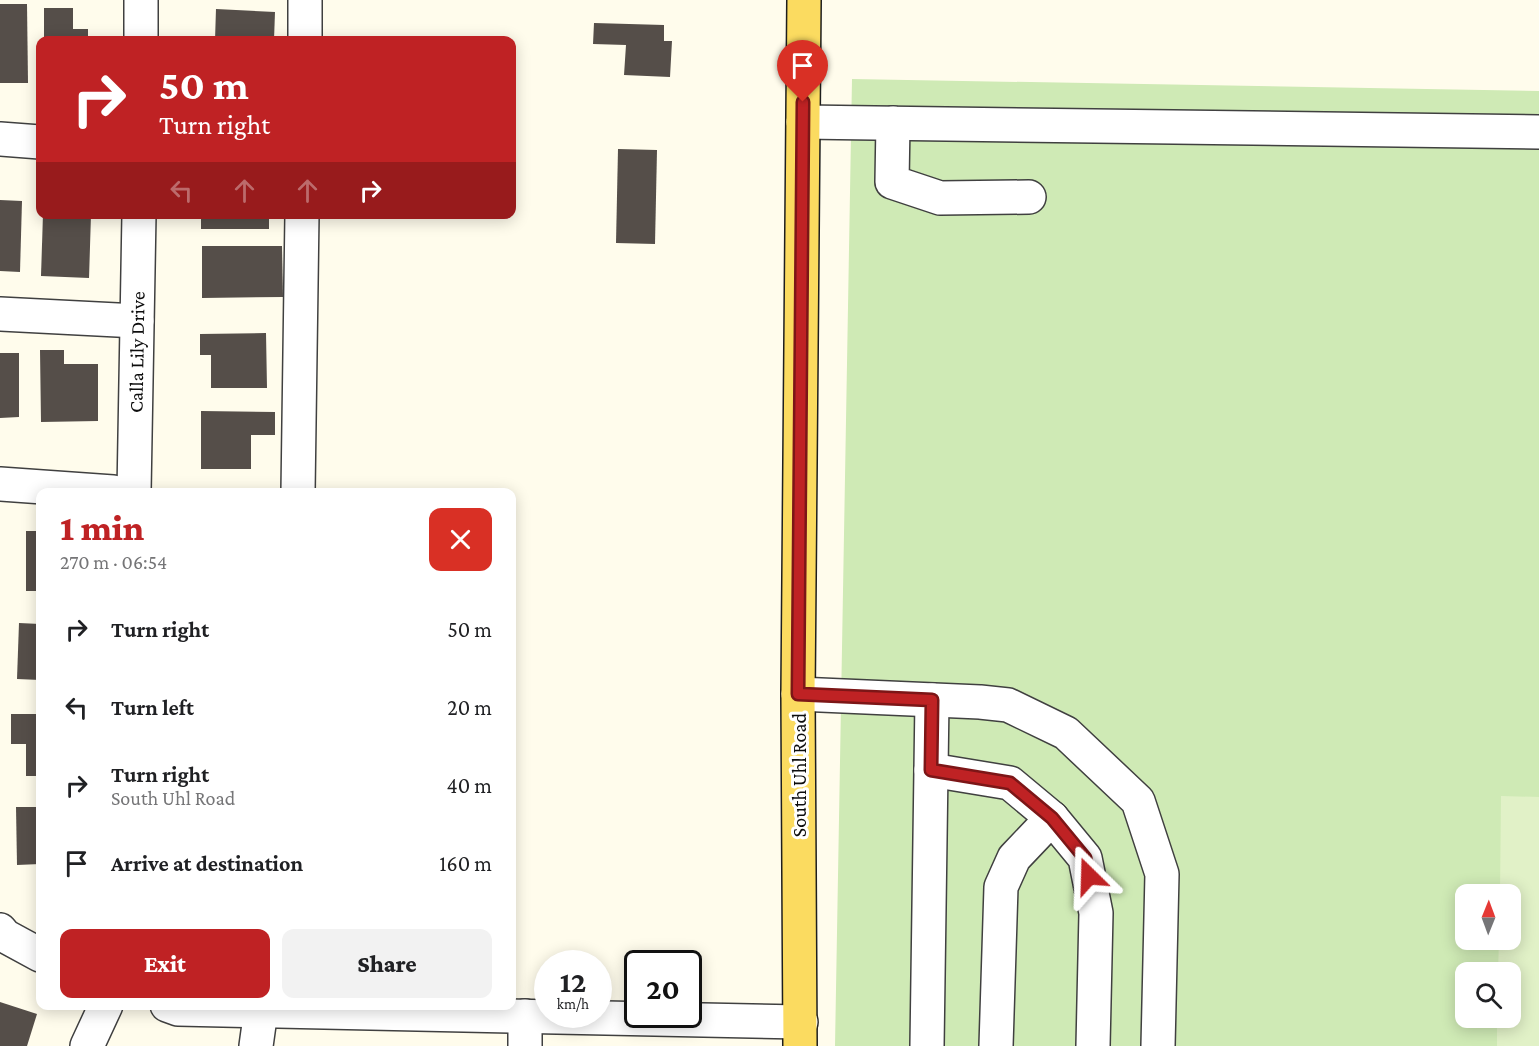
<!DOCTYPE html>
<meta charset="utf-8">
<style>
:root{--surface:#fff;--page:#f2f2f2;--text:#202124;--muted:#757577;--accent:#bf2224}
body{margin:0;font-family:"Crimson Pro",serif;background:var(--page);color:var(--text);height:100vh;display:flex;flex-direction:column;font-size:22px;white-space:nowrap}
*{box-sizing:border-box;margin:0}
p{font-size:20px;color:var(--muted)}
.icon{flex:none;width:33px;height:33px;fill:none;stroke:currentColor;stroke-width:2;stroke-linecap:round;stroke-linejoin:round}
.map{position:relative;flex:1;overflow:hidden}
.details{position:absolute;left:36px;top:488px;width:480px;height:522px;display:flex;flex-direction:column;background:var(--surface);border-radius:12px;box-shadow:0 3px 15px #0003}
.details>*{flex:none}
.guide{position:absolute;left:36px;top:36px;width:480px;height:183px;border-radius:12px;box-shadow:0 3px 15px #0003;background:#bf2224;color:#fff;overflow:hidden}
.needle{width:39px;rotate:1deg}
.tools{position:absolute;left:1455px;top:884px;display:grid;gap:12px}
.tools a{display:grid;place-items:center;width:66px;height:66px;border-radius:12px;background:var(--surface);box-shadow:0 3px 15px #0003;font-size:30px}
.speed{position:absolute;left:534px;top:950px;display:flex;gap:12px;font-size:30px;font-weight:700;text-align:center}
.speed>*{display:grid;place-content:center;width:78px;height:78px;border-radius:50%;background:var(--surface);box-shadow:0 3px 15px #0003;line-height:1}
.speed small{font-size:15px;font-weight:400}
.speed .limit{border:3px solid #111;border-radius:9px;background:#fff;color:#111}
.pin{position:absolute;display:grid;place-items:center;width:51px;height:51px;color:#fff;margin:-62px -26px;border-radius:50% 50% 50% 0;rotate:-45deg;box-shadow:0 0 6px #0007}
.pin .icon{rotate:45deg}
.me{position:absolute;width:66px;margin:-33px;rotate:338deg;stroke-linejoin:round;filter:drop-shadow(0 0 4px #0008)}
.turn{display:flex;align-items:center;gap:21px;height:126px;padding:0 24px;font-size:27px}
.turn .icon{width:78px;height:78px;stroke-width:2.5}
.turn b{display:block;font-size:42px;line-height:51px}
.lanes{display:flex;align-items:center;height:57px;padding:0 24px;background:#0003;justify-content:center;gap:30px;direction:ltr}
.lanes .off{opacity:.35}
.round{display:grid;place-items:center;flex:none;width:63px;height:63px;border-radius:12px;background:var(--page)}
.headline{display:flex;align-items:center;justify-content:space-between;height:102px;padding:0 24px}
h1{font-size:36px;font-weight:800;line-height:45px;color:var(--accent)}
.cta{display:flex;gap:12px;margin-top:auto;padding:12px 24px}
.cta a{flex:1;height:69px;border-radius:12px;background:var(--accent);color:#fff;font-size:24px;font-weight:800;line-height:69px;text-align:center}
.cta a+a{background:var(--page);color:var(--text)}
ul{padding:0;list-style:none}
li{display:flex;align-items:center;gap:18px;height:78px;padding:0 24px}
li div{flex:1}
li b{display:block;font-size:22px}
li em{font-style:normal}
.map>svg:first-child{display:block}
.green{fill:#cfeab5;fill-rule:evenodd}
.pitch{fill:#e1f1c7}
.building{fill:#554e49}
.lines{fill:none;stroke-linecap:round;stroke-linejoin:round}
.minor-casing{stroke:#404040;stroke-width:36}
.major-casing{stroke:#1e1e1e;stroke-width:36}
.minor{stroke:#fff;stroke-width:33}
.major{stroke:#fbdb60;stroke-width:33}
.route-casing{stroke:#7c1617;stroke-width:15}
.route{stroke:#bf2224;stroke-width:10}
.labels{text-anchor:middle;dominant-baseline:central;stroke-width:6;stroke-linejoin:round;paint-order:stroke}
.street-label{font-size:20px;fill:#0d0d0d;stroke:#fff}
</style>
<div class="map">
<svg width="1539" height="1046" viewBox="0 0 1539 1046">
<rect width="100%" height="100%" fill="#fffcec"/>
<!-- green -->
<path class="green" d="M852 79 1539 91V1046H835ZM1466 894H1510V939H1466ZM1466 972H1510V1017H1466Z"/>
<!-- pitch -->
<polygon class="pitch" points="1501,796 1539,797 1539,1046 1497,1046 1497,1017 1510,1017 1510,972 1498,972 1499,939 1510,939 1510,894 1500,894"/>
<!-- building -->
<g class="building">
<polygon points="0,4 27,4 28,83 0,83"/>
<polygon points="44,8 73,8 73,29 88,29 88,40 44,40"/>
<polygon points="216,9 275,12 274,40 215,40"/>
<polygon points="594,23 664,25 664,41 672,41 670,77 624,75 626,45 593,44"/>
<polygon points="618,149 657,150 655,244 616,243"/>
<polygon points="0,200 22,201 20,272 0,271"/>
<polygon points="43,214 91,214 89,278 41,276"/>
<rect x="201" y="214" width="68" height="15"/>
<polygon points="202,246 282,246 283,297 202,298"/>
<polygon points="266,333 267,388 211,388 211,355 200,355 200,334"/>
<polygon points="40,350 64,350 64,364 98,364 98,421 41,422"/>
<polygon points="0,353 19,353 19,417 0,418"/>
<polygon points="201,411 275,412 275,435 251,435 251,469 201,469"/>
<rect x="26" y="531" width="14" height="60"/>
<polygon points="19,623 40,624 40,680 17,679"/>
<polygon points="11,714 40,714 40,776 26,776 26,744 11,744"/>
<polygon points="16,807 40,807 40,864 17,865"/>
<polygon points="0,1002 37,1014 27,1046 0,1046"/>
</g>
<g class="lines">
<!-- minor casing -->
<g class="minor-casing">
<g id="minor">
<polyline points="141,40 141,0"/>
<polyline points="305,40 305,0"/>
<polyline points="803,122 1539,132"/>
<polyline points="893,123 892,182 940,198 1029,197"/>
<polyline points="0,139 40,142"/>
<polyline points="0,314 137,321"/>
<polyline points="0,484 113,492"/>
<path id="s1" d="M134 492 139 214"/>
<polyline points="298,492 302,214"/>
<polyline points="798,694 980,702 1008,705 1066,733 1138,801 1162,874 1158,1046"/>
<polyline points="931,770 1010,783 1052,818 1085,858 1096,913 1093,1046"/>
<polyline points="0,930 5,936 40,955"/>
<polyline points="167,1005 178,1009 801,1022"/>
<polyline points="87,1046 106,1005"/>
<polyline points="256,1046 261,1010"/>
<polyline points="525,1046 525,1016"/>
<polyline points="927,1046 932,700"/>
<polyline points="996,1046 1001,887 1014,858 1052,818"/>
</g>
</g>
<!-- major casing -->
<g class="major-casing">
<polyline id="major" points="800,1046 798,694 804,0"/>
</g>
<!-- minor -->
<use href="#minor" class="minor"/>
<!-- major -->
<use href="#major" class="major"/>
</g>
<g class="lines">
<!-- route casing -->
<g class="route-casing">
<polyline id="route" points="803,102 798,694 932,700 931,770 1010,783 1052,818 1085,858 1089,876"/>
</g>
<!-- route -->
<use href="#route" class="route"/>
</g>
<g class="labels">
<!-- street labels -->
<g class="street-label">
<text stroke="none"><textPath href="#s1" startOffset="140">Calla Lily Drive</textPath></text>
<text transform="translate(799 775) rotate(-90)">South Uhl Road</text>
</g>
</g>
</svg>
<div class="tools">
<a><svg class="needle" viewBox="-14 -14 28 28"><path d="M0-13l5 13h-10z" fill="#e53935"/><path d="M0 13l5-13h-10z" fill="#757577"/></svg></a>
<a><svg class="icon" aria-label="search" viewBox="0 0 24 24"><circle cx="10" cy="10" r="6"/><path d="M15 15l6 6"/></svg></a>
</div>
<div class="speed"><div>12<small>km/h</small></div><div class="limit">20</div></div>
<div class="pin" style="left:803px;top:102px;background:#d93025"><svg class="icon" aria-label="arrive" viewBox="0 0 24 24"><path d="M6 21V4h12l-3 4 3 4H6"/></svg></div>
<svg class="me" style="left:1089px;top:876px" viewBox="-20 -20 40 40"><path d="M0-17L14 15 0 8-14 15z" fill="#bf2224" stroke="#fff" stroke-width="4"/></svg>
<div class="guide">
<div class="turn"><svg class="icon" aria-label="right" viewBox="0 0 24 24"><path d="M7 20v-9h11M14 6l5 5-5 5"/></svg><div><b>50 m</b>Turn right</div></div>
<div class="lanes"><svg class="icon off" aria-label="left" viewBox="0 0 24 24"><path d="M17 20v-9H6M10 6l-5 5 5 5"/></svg><svg class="icon off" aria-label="ahead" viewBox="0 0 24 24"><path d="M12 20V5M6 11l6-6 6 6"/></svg><svg class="icon off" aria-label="ahead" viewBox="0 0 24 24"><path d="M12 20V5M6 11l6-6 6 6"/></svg><svg class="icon" aria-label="right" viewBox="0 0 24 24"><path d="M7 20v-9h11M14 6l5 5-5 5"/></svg></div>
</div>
<section class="details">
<div class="headline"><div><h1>1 min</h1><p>270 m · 06:54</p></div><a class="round" style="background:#d93025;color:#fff"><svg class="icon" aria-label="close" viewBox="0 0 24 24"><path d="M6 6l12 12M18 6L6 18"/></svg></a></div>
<ul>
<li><svg class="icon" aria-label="right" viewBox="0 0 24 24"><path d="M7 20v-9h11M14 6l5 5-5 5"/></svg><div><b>Turn right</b></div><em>50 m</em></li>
<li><svg class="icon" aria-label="left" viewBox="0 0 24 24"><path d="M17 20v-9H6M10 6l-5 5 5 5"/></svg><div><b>Turn left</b></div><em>20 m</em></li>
<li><svg class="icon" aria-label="right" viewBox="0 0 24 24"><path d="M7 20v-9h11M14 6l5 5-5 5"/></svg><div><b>Turn right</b><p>South Uhl Road</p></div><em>40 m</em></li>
<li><svg class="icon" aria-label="arrive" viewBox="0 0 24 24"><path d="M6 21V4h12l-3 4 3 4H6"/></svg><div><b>Arrive at destination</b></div><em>160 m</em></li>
</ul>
<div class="cta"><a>Exit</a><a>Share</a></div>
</section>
</div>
